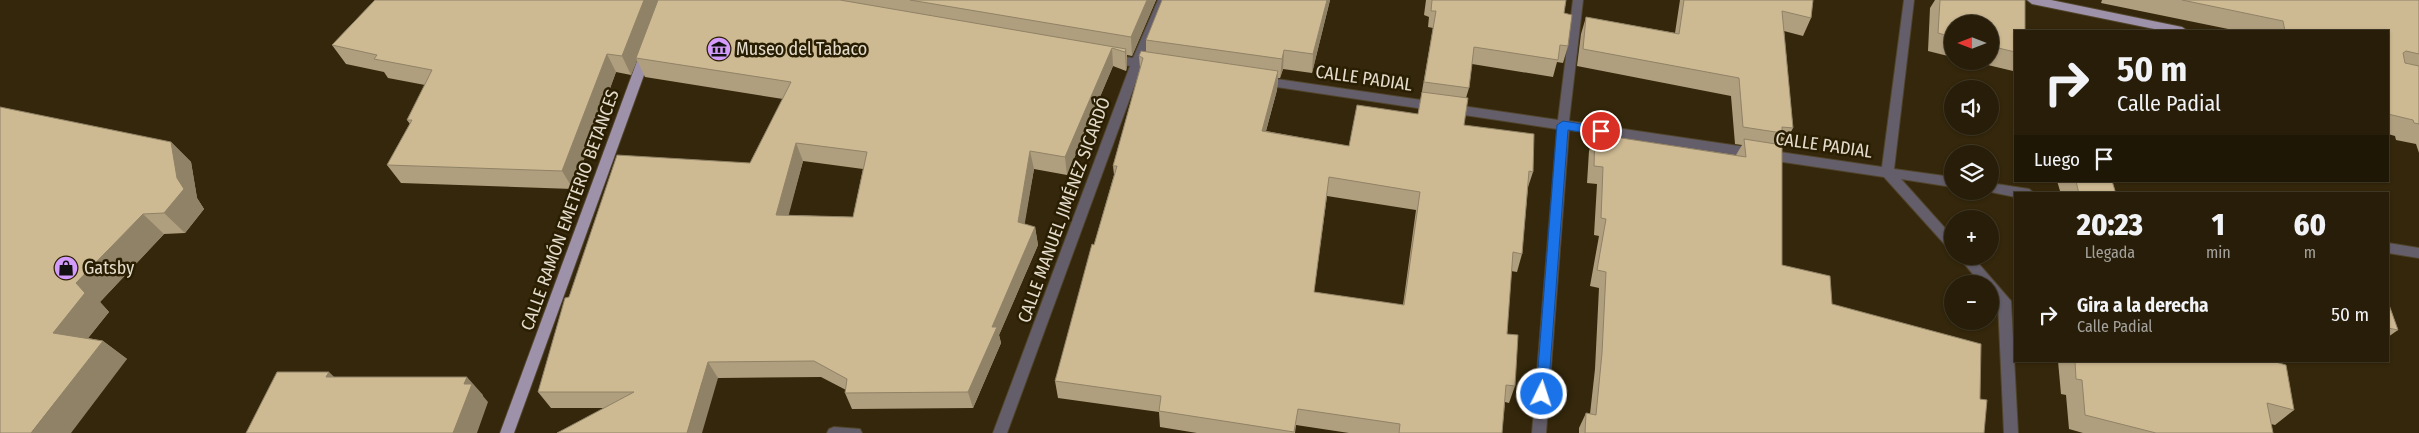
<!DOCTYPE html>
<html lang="es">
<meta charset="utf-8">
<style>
:root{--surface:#271d08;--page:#332a16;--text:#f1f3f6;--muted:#a4a29c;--line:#433b29}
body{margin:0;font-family:"Fira Sans Condensed",sans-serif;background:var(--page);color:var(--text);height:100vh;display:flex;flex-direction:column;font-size:19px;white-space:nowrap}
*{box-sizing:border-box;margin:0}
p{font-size:16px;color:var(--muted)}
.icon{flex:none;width:28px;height:28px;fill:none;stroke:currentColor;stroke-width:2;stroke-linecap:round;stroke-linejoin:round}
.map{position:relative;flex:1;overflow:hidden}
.details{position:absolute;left:2014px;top:192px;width:375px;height:170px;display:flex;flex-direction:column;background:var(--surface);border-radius:0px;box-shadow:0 1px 4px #0004,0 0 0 1px var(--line)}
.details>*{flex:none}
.guide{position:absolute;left:2014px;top:30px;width:375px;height:152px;border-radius:0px;box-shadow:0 1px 4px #0004,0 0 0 1px var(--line);background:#271d08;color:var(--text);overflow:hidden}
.needle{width:32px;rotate:270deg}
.controls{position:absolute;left:1944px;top:15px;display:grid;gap:10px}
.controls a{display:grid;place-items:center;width:55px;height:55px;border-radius:50%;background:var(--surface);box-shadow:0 1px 4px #0004,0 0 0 1px var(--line);font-size:25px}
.pin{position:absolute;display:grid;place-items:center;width:42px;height:42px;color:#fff;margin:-21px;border:2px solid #fff;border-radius:50%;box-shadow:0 1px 5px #0007}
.me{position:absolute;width:55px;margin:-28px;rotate:4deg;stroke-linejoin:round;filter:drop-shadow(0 0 4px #0008)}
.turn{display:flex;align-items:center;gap:18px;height:105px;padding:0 20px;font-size:22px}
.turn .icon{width:65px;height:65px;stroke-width:2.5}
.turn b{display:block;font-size:35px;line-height:42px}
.then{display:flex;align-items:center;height:48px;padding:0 20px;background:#0003;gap:10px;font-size:19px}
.eta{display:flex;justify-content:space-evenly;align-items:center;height:85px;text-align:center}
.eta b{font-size:30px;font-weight:800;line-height:35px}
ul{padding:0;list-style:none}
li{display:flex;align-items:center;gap:15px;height:75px;padding:0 20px}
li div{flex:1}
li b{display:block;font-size:19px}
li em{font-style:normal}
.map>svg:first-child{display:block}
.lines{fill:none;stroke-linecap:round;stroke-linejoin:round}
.street-casing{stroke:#50442a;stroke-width:2}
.primary-casing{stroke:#50442a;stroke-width:2}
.street{fill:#645e6a;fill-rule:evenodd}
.primary{fill:#9e91aa;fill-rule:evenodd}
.wall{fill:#b09f7e;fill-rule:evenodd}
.shaded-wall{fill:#908266}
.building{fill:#cdb992;stroke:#908266;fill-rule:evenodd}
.route{fill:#1a73e8;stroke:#114b97}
.labels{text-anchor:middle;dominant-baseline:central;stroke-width:5;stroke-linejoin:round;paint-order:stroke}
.poi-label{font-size:18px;fill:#e4dccc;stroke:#2a1e02;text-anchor:start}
.street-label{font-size:18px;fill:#e4dccc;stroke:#2a1e02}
</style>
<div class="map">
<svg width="2419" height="433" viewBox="0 0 2419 433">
<rect width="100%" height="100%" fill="#34270b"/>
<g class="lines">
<!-- street casing -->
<g class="street-casing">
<g id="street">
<polygon points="1158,0 1168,0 1144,60 1160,63 1162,66 1156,70 1141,68 1007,433 993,433 1130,66 1112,63 1106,59 1112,55 1133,58"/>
<polygon points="1573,0 1583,0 1569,121 1882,167 1904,0 1914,0 1894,169 1952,177 1952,187 1901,179 1952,236 1952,249 1948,248 1884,177 1569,130 1546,433 1532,433 1557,129 1263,85 1257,81 1263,77 1558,120"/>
<polygon points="1990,183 2029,189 2035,194 2015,194 2015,197 1986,191 1990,191"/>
<polygon points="2388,243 2419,248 2419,258 2388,253"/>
<polygon points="1958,256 1972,256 2011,301 2018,433 2004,433 1998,303 1990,294 1990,284 1981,284"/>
<polygon points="834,427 860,429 862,433 827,433 829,429"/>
</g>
</g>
<!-- primary casing -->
<g class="primary-casing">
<g id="primary">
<polygon points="2027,0 2051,0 2182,27 2188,31 2164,31 2032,4"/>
<polygon points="646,49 652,53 514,433 500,433 640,53"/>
</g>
</g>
<!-- street -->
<use href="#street" class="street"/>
<!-- primary -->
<use href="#primary" class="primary"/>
</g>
<!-- wall -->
<g class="wall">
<path d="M375 0H1156L1132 56 1127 55V67L1126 71 1113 66 1067 175 1034 169 1024 224 1035 227 1038 245 999 335 1001 343 973 408 852 409 845 393 846 390 821 377 718 378 604 408H551L538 392 569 297 750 163 783 99 645 77 637 60 631 75 616 72 573 189 401 183 387 165 410 124 407 120 425 85 388 78 384 72 346 64 332 45ZM803 161 863 169 853 217 788 215Z"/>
<path d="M1330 0 1312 73 1283 69 1280 78H1278L1277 90 1266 131 1349 146 1418 114 1433 28 1428 27 1429 17 1424 15 1426 0H1566L1564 13 1568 46 1563 63 1557 62 1553 77 1472 64 1469 88 1466 98 1464 125 1533 172 1528 187 1522 254 1517 272 1511 271 1507 334 1515 386 1509 403 1505 402 1502 433H1349L1296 425 1295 433H1197L1160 427 1159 412 1058 398 1055 381 1114 175 1113 166 1140 68 1139 56 1146 52V40ZM1327 196 1416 210 1403 305 1314 292Z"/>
<polygon points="1680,0 1813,0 1811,18 1803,36 1784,31 1793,128 1784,145 1775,144 1782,265 1832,304 1980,399 1984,433 1579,433 1579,428 1586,413 1590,414 1595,369 1599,288 1590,286 1599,236 1594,235 1597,184 1587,183 1589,151 1595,134 1736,155 1742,145 1735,144 1731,96 1577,66 1581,34 1586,17 1675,33"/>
<polygon points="1935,0 2024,0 2015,31 2015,68 2013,71 1971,61 1990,61 1990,24 1952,24 1952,57 1928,51 1930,8"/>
<polygon points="2102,0 2419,0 2419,153 2416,144 2396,140 2395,136 2388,134 2388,31 2238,31 2101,3"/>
<polygon points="171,142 191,162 197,198 204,209 185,233 164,234 100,302 109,312 88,338 103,341 127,359 0,433"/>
<polygon points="2057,181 2112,181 2116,194 2061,194"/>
<polygon points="2388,302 2398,330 2388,337"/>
<polygon points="2058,361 2272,361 2294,410 2275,425 2271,424 2273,433 2083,433 2069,429 2066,395 2061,394"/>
</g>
<!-- shaded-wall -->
<g class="shaded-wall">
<polygon points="644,0 660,0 636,58 637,60 631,75 622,56"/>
<polygon points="1147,0 1156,0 1132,56 1131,37"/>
<polygon points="1327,0 1330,0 1312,73 1313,54"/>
<polygon points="1112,48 1113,66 1067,175 1065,157"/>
<polygon points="1126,49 1127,67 1126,71 1125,52"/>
<polygon points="1284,50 1283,69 1280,78 1282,59"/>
<polygon points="607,54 616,72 573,189 562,171"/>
<polygon points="1278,71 1277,90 1261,149 1262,131"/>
<polygon points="171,142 191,162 197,198 204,209 185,233 164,213"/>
<polygon points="796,143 803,161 784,233 776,215"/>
<polygon points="1030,151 1034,169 1022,240 1018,222"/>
<polygon points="143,214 164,234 100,302 109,312 77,352 53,333 76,283"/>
<polygon points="1035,227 1038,245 999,335 1001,343 973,408 968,392 992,327"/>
<polygon points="103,341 127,359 71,433 31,433"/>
<polygon points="708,362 718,378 702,433 687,433"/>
<polygon points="329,372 348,390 326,377"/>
<polygon points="467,377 483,395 483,396 488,402 477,433 453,433 464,384"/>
</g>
<!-- building -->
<g class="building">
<polygon points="375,0 644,0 622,56 607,54 562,171 387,165 412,120 407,120 432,70 374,59 377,55 332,45"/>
<path d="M658 0H840L1126 49 1125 52 1112 48 1065 157 1030 151 1018 222 1035 227 992 327H997L968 392 845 393 847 379 814 361 708 362 687 433H557L634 392H538L565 298 569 297 617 155 750 163 791 82 636 58ZM796 143 867 152 853 217 776 215Z"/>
<polygon points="910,0 1147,0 1131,37"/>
<polygon points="1162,0 1327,0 1313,54 1284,50 1282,59 1146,40"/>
<polygon points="1432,0 1566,0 1564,13 1572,15 1568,46 1560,45 1558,60 1474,47 1469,88 1424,82 1436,11 1431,11"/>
<polygon points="1684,0 1813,0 1811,18 1782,11 1793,128 1782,127 1782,133 1743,127 1739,78 1583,49 1586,17 1679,34"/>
<polygon points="1940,0 2025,0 2025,31 2015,31 2015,52 1990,46 1990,24 1952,24 1952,37 1938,33"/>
<polygon points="2182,0 2419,0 2419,54 2406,51 2403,53 2405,63 2419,66 2419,124 2414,123 2413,120 2388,114 2388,31 2285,31 2283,21"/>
<path d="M1141 51 1278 71 1262 131 1349 146 1357 105 1418 114 1422 92 1468 98 1464 125 1534 134 1533 172 1529 171 1522 254 1513 252 1507 334 1518 335 1515 386 1506 385 1502 433H1399L1400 424 1298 409 1294 432 1159 411 1161 396 1055 381 1092 244 1094 245 1117 166H1113L1143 58 1139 56ZM1329 177 1420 192 1404 305 1314 292Z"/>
<polygon points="0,107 171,142 177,178 184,189 164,213 143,214 76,283 85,293 53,333 103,341 31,433 0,433"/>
<polygon points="1595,134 1746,157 1744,139 1782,145 1782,265 1830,276 1832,304 1981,344 1980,399 1987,400 1984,433 1585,433 1586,413 1596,415 1602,353 1606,272 1597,270 1606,219 1601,218 1603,167 1594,166"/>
<polygon points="2076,181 2112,181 2116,194 2079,194"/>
<polygon points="2388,302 2398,330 2388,328"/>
<polygon points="2075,361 2272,361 2286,365 2294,410 2267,403 2273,433 2156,433 2085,415 2082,380 2076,379"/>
<polygon points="277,372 329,372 326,377 467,377 464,384 472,384 453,433 246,433"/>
</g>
<!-- route -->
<polygon class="route" points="1563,121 1601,127 1606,131 1601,135 1568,130 1548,394 1546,398 1542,400 1537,398 1536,394 1557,125"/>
<!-- icons -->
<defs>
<g id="museum-disc" transform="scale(1.25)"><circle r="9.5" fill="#d39cfc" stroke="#2a1e02"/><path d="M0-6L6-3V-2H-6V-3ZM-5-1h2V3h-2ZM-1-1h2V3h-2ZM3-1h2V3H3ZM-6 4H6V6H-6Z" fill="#111"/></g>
<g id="shop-disc" transform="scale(1.25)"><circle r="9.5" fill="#d39cfc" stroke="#2a1e02"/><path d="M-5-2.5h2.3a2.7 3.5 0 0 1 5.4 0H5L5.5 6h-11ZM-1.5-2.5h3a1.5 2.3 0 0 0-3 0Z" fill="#111"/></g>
</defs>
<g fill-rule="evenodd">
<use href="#museum-disc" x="719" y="49"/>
<use href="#shop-disc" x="66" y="268"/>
</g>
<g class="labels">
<!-- poi labels -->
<g class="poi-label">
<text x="736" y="49">Museo del Tabaco</text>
<text x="84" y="268">Gatsby</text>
</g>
<!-- street labels -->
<g class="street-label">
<text transform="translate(1364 78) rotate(8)">CALLE PADIAL</text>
<text transform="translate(1824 145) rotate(8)">CALLE PADIAL</text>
<text transform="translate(570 210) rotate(-70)">CALLE RAMÓN EMETERIO BETANCES</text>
<text transform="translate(1064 210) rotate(-70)">CALLE MANUEL JIMÉNEZ SICARDÓ</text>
</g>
</g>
</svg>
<div class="controls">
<a><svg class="needle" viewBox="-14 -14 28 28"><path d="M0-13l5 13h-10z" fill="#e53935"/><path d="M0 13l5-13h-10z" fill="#a4a29c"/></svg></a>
<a><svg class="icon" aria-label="sound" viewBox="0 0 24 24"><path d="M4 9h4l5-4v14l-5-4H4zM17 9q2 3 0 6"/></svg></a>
<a><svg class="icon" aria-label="layers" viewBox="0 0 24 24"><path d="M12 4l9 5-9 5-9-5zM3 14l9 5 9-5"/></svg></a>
<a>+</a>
<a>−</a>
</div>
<div class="pin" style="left:1601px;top:131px;background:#d93025"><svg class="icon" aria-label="arrive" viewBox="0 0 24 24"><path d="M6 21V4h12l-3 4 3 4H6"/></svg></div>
<svg class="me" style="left:1542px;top:394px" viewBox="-20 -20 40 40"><circle r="17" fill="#1a73e8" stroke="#fff" stroke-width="3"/><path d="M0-11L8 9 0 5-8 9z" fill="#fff"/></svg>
<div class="guide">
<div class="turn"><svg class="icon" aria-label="right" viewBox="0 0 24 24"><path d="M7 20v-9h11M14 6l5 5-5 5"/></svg><div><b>50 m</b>Calle Padial</div></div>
<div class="then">Luego<svg class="icon" aria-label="arrive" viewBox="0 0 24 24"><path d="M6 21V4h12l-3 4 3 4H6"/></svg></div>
</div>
<section class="details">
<div class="eta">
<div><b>20:23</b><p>Llegada</p></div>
<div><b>1</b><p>min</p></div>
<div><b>60</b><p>m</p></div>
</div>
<ul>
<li><svg class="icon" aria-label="right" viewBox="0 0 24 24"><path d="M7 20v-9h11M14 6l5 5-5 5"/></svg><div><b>Gira a la derecha</b><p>Calle Padial</p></div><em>50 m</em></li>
</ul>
</section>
</div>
